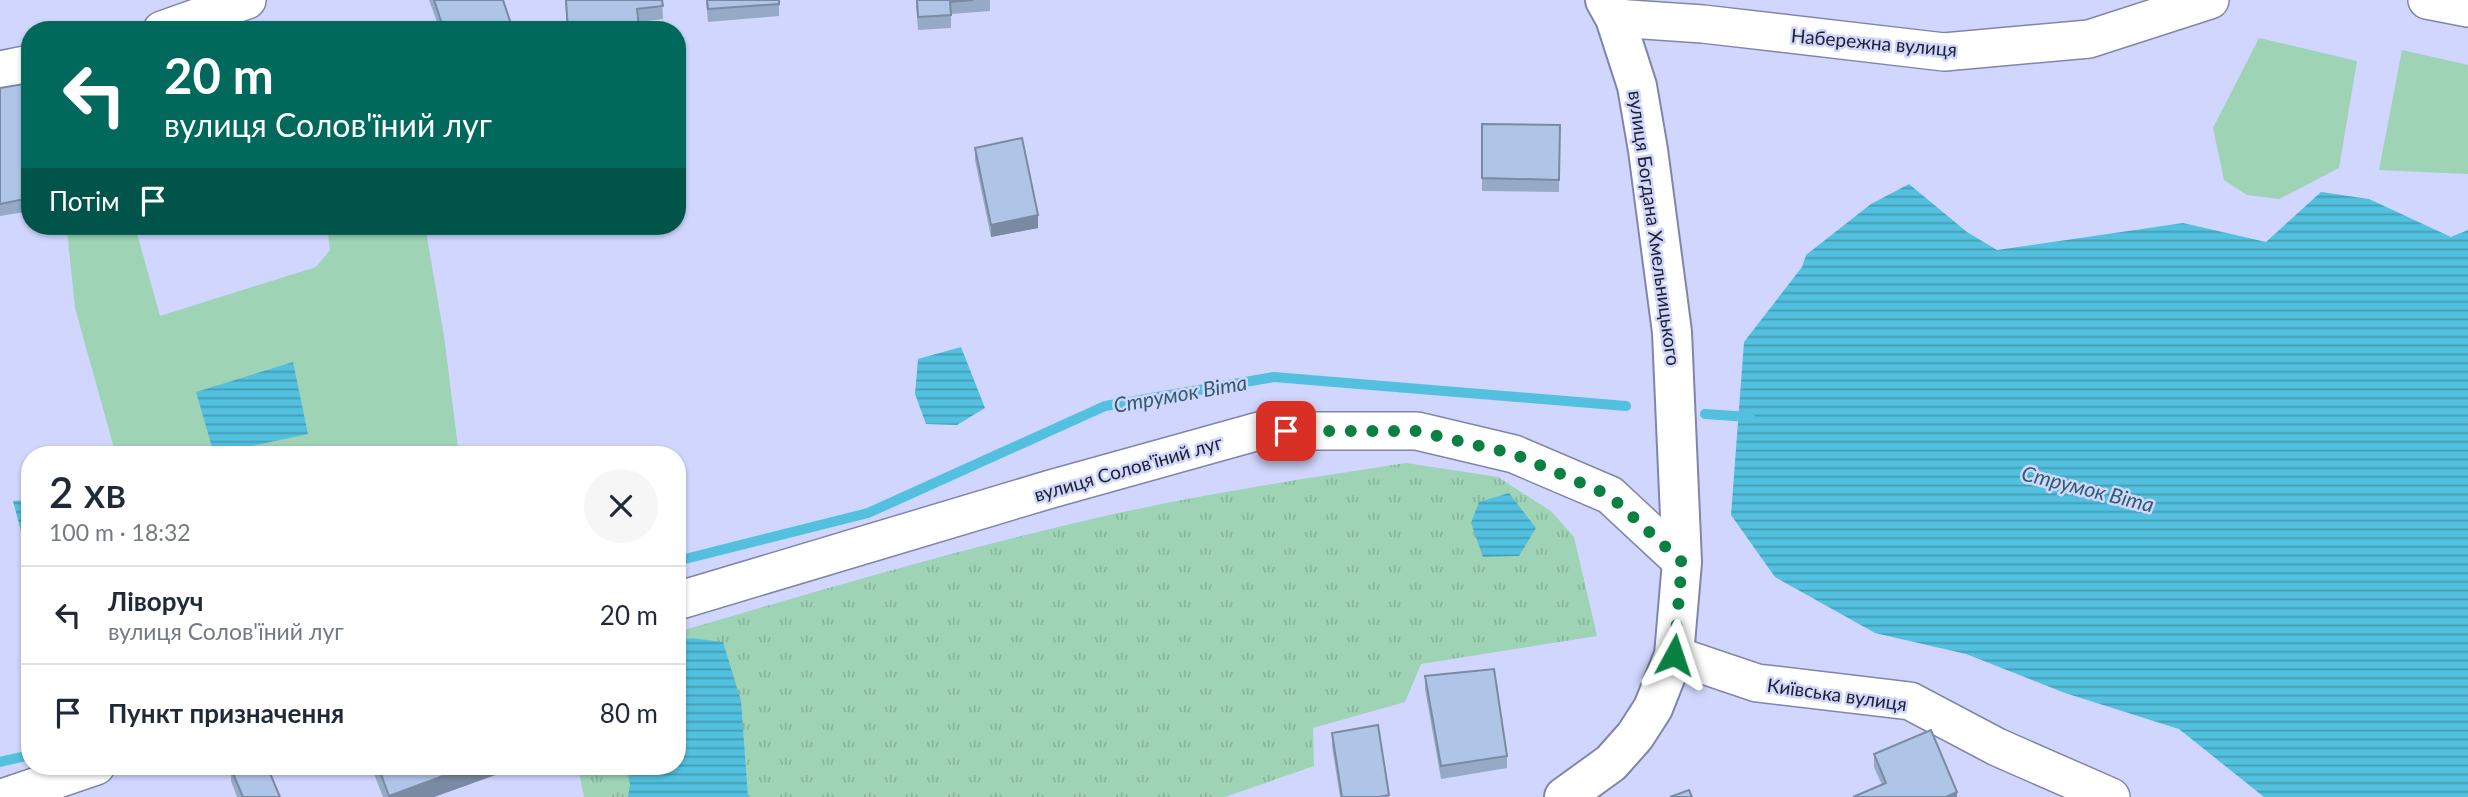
<!DOCTYPE html>
<html lang="uk">
<meta charset="utf-8">
<style>
:root{--surface:#fff;--page:#f6f6f7;--text:#1f2937;--muted:#747a83;--line:#e0e1e3}
body{margin:0;font-family:Lato,sans-serif;background:var(--page);color:var(--text);height:100vh;display:flex;flex-direction:column;font-size:26px;white-space:nowrap}
*{box-sizing:border-box;margin:0}
p{font-size:23px;color:var(--muted)}
.icon{flex:none;width:38px;height:38px;fill:none;stroke:currentColor;stroke-width:2;stroke-linecap:round;stroke-linejoin:round}
.map{position:relative;flex:1;overflow:hidden}
.details{position:absolute;left:21px;top:446px;width:665px;height:329px;display:flex;flex-direction:column;background:var(--surface);border-radius:28px;box-shadow:0 2px 5px #0004}
.details>*{flex:none}
.hud{position:absolute;left:21px;top:21px;width:665px;height:214px;border-radius:28px;box-shadow:0 2px 5px #0004;background:#00695c;color:#fff;overflow:hidden}
.pin{position:absolute;display:grid;place-items:center;width:60px;height:60px;color:#fff;margin:-30px;border-radius:14px;box-shadow:0 4px 10px #0006}
.me{position:absolute;width:77px;margin:-38px;rotate:5deg;stroke-linejoin:round;filter:drop-shadow(0 0 5px #0008)}
.turn{display:flex;align-items:center;gap:24px;height:147px;padding:0 28px;font-size:32px}
.turn .icon{width:91px;height:91px;stroke-width:2.5}
.turn b{display:block;font-size:49px;line-height:60px}
.then{display:flex;align-items:center;height:66px;padding:0 28px;background:#0003;gap:14px;font-size:26px}
.round{display:grid;place-items:center;flex:none;width:74px;height:74px;border-radius:37px;background:var(--page)}
.headline{display:flex;align-items:center;justify-content:space-between;height:119px;padding:0 28px}
h1{font-size:42px;font-weight:600;line-height:52px}
ul{padding:0;list-style:none}
li{display:flex;align-items:center;gap:21px;height:98px;padding:0 28px;border-top:2px solid var(--line)}
li div{flex:1}
li b{display:block;font-size:26px}
li em{font-style:normal}
.map>svg:first-child{display:block}
.grass{fill:url(#grass-tufts)}
.garden{fill:#9fd3b5}
.water{fill:url(#water-rules)}
.lines{fill:none;stroke-linecap:round;stroke-linejoin:round}
.stream{stroke:#52c0de;stroke-width:10}
.minor-casing{stroke:#8185a9;stroke-width:40}
.tertiary-casing{stroke:#8185a9;stroke-width:42}
.minor{stroke:#fff;stroke-width:37}
.tertiary{stroke:#fff;stroke-width:38}
.wall{fill:#96a9c7}
.shaded-wall{fill:#7a8aa2}
.building{fill:#afc5e7;stroke:#7a8aa2;stroke-width:2}
.route{stroke:#0b8043;stroke-width:12;stroke-dasharray:0 21.6}
.labels{text-anchor:middle;dominant-baseline:central;stroke-width:5;stroke-linejoin:round;paint-order:stroke}
.street-label{font-size:19px;fill:#1e202e;stroke:#d0d6fd}
.water-label{font-size:21px;font-style:italic;fill:#2f5e6b;stroke:#d0d6fd}
</style>
<div class="map">
<svg width="2468" height="797" viewBox="0 0 2468 797">
<defs>
<pattern id="grass-tufts" width="24" height="20" patternUnits="userSpaceOnUse" patternTransform="scale(1.75)"><rect width="24" height="20" fill="#9fd3b5"/><path d="M3 7l-1-3M5 7V3M7 7l1-3M15 17l-1-3M17 17v-4M19 17l1-3" fill="none" stroke="#88b59c"/></pattern>
<pattern id="water-rules" width="6" height="5" patternUnits="userSpaceOnUse" patternTransform="scale(1.75)"><rect width="6" height="5" fill="#52c0de"/><path d="M0 2.5h6" fill="none" stroke="#439cb4"/></pattern>
</defs>
<rect width="100%" height="100%" fill="#d0d6fd"/>
<!-- grass -->
<path class="grass" d="M1406 463 1498 477 1552 512 1574 537 1597 636 1421 664 1405 702 1313 728 1314 766 1225 797H584L578 767 677 766V632C815 592 953 551 1092 519 1196 495 1301 479 1406 463Z"/>
<!-- garden -->
<g class="garden">
<polygon points="2259,38 2357,61 2339,168 2279,199 2247,195 2224,180 2213,128"/>
<polygon points="2402,50 2468,65 2468,174 2379,170"/>
<polygon points="97,226 135,226 160,316 316,267 330,250 327,226 425,226 444,336 459,455 116,455 75,308 67,230"/>
</g>
<!-- water -->
<g class="water">
<polygon points="1909,184 1967,232 1997,250 2183,223 2266,242 2321,192 2369,199 2451,237 2468,230 2468,797 2264,797 2179,729 2065,693 1966,654 1875,633 1775,577 1731,515 1744,342 1802,267 1806,255 1871,204"/>
<polygon points="961,347 985,408 957,425 926,424 915,394 918,359"/>
<polygon points="293,362 308,434 214,454 196,392"/>
<polygon points="1509,493 1536,528 1519,556 1483,557 1471,523 1479,502"/>
<polygon points="30,500 30,565 13,501"/>
<polygon points="692,638 723,642 741,701 748,797 628,797 630,784 626,767 677,766 677,641"/>
</g>
<g class="lines">
<!-- stream -->
<g class="stream">
<polyline points="1705,414 1750,417"/>
<polyline points="677,561 868,513 1105,406 1274,377 1626,406"/>
<polyline points="0,762 30,755"/>
</g>
<!-- minor casing -->
<g class="minor-casing">
<g id="minor">
<polyline points="2427,0 2468,8"/>
<polyline points="1615,18 1703,24 1944,52 2089,39 2210,0"/>
<polyline points="162,30 247,0"/>
<polyline points="0,70 30,64"/>
<polyline points="677,601 1051,489 1259,431 1417,431 1514,454 1610,495 1682,562"/>
<polyline points="1674,655 1757,683 1910,701 1997,747 2111,797"/>
<polyline points="5,797 96,766"/>
</g>
</g>
<!-- tertiary casing -->
<g class="tertiary-casing">
<polyline id="tertiary" points="1564,797 1611,763 1635,736 1653,708 1674,655 1682,562 1672,332 1648,150 1637,86 1615,18 1605,0"/>
</g>
<!-- minor -->
<use href="#minor" class="minor"/>
<!-- tertiary -->
<use href="#tertiary" class="tertiary"/>
</g>
<!-- wall -->
<g class="wall">
<polygon points="429,0 503,0 513,30 440,30"/>
<polygon points="565,0 662,0 663,19 638,22 639,30 567,30"/>
<polygon points="706,0 779,0 779,16 708,22"/>
<polygon points="916,0 990,0 990,11 951,14 951,28 918,30"/>
<polygon points="30,83 30,211 0,216 0,88"/>
<polygon points="1482,124 1560,125 1559,192 1482,191"/>
<polygon points="975,148 1038,228 991,237 975,160"/>
<polygon points="1425,676 1507,756 1507,768 1441,779 1425,689"/>
<polygon points="1378,725 1389,797 1340,797 1332,746 1332,733"/>
<polygon points="1874,754 1957,797 1882,785 1874,767"/>
<polygon points="371,766 498,766 498,774 434,797 383,797"/>
<polygon points="231,769 280,797 237,797 231,781"/>
</g>
<!-- shaded-wall -->
<g class="shaded-wall">
<polygon points="1038,215 1038,228 991,237 991,225"/>
<polygon points="470,766 498,766 498,774 434,797 389,797 389,796"/>
<polygon points="1957,792 1957,797 1946,797"/>
</g>
<!-- building -->
<g class="building">
<polygon points="434,0 503,0 513,30 444,30"/>
<polygon points="566,0 662,0 663,6 637,9 639,28 615,30 568,30"/>
<polygon points="707,0 779,0 779,4 708,9"/>
<polygon points="917,0 973,0 950,2 951,15 918,17"/>
<polygon points="30,83 30,198 0,204 0,88"/>
<polygon points="1482,124 1560,125 1559,180 1482,178"/>
<polygon points="1022,138 1038,215 991,225 975,148"/>
<polygon points="1494,669 1507,756 1441,766 1425,676"/>
<polygon points="1378,725 1389,795 1379,797 1342,797 1332,733"/>
<polygon points="1931,730 1957,792 1946,797 1853,797 1886,783 1874,754"/>
<polygon points="236,766 267,766 280,797 243,797 231,769"/>
<polygon points="378,766 470,766 389,796"/>
<polygon points="1689,790 1692,797 1670,797"/>
</g>
<g class="lines">
<!-- route -->
<polyline class="route" points="1286,431 1417,431 1514,454 1609,495 1682,562 1674,655"/>
</g>
<g class="labels">
<!-- street labels -->
<g class="street-label">
<text transform="translate(1874 42) rotate(5)">Набережна вулиця</text>
<text transform="translate(1655 228) rotate(82)">вулиця Богдана Хмельницького</text>
<text transform="translate(1128 468) rotate(-16)">вулиця Солов'їний луг</text>
<text transform="translate(1837 694) rotate(8)">Київська вулиця</text>
</g>
<!-- water labels -->
<g class="water-label">
<text transform="translate(1180 393) rotate(-10)">Струмок Віта</text>
<text transform="translate(2088 488) rotate(14)">Струмок Віта</text>
</g>
</g>
</svg>
<div class="pin" style="left:1286px;top:431px;background:#d93025"><svg class="icon" aria-label="arrive" viewBox="0 0 24 24"><path d="M6 21V4h12l-3 4 3 4H6"/></svg></div>
<svg class="me" style="left:1674px;top:655px" viewBox="-20 -20 40 40"><path d="M0-17L14 15 0 8-14 15z" fill="#0b8043" stroke="#fff" stroke-width="4"/></svg>
<div class="hud">
<div class="turn"><svg class="icon" aria-label="left" viewBox="0 0 24 24"><path d="M17 20v-9H6M10 6l-5 5 5 5"/></svg><div><b>20 m</b>вулиця Солов'їний луг</div></div>
<div class="then">Потім<svg class="icon" aria-label="arrive" viewBox="0 0 24 24"><path d="M6 21V4h12l-3 4 3 4H6"/></svg></div>
</div>
<section class="details">
<div class="headline"><div><h1>2 хв</h1><p>100 m · 18:32</p></div><a class="round"><svg class="icon" aria-label="close" viewBox="0 0 24 24"><path d="M6 6l12 12M18 6L6 18"/></svg></a></div>
<ul>
<li><svg class="icon" aria-label="left" viewBox="0 0 24 24"><path d="M17 20v-9H6M10 6l-5 5 5 5"/></svg><div><b>Ліворуч</b><p>вулиця Солов'їний луг</p></div><em>20 m</em></li>
<li><svg class="icon" aria-label="arrive" viewBox="0 0 24 24"><path d="M6 21V4h12l-3 4 3 4H6"/></svg><div><b>Пункт призначення</b></div><em>80 m</em></li>
</ul>
</section>
</div>
